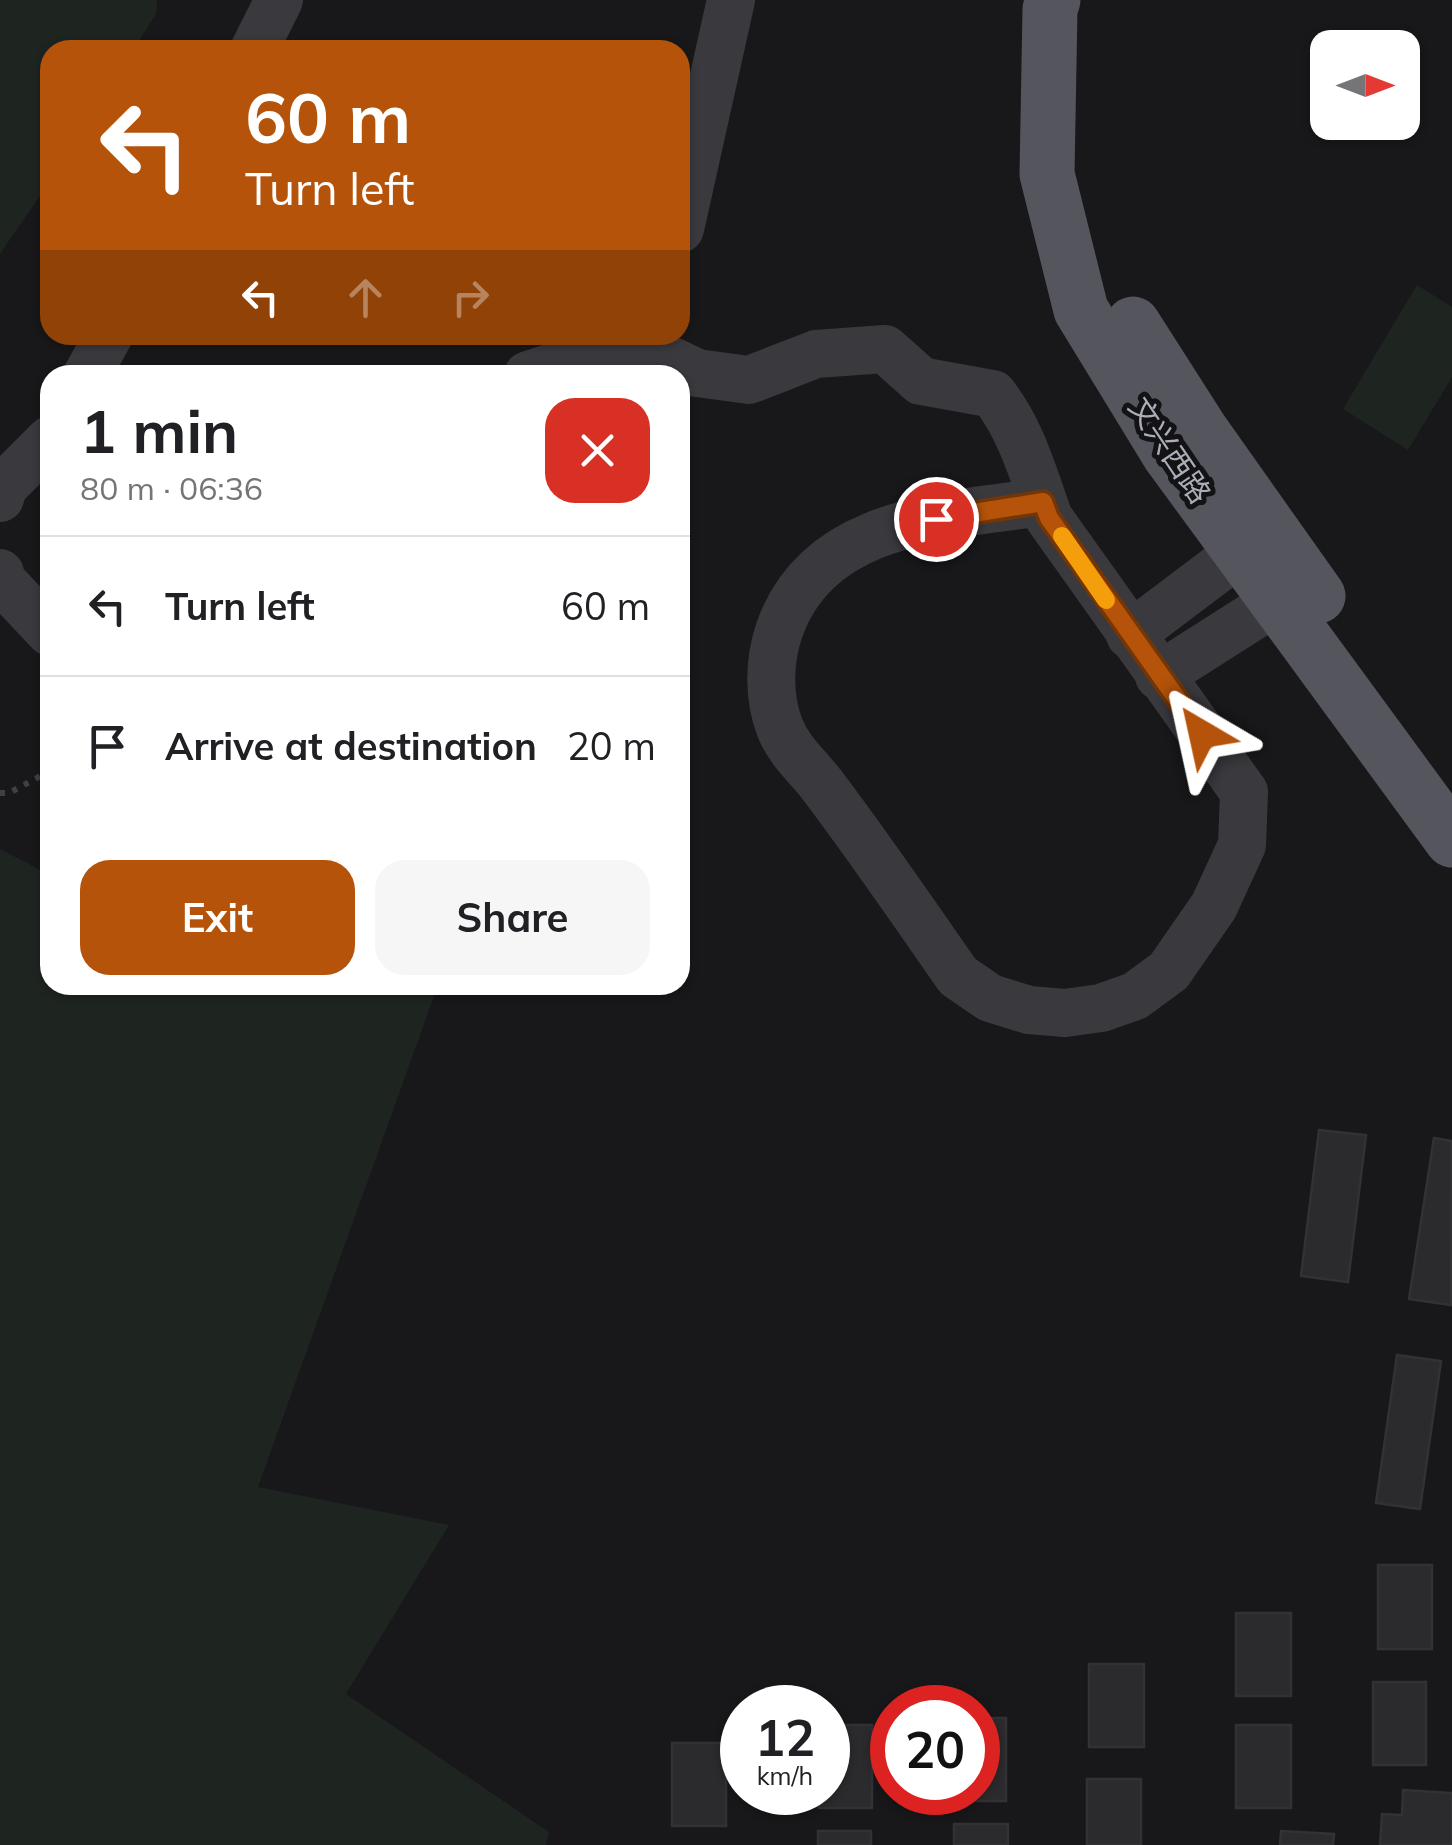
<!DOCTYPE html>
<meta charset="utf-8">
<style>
:root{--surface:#fff;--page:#f6f6f6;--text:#202124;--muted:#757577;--line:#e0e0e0;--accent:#b45309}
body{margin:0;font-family:Mulish,"Noto Sans SC",sans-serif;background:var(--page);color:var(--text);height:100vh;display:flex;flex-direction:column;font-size:38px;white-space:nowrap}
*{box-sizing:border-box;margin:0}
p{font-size:32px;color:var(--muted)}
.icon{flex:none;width:55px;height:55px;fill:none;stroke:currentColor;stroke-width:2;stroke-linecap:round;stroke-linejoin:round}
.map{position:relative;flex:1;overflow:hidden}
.panel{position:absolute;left:40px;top:365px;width:650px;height:630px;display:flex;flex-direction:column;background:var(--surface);border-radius:30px;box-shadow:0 2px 8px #0004}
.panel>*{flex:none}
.top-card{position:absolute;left:40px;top:40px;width:650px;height:305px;border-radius:30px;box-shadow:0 2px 8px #0004;background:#b45309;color:#fff;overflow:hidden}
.needle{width:65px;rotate:90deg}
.tools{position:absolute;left:1310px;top:30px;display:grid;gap:20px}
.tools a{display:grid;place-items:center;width:110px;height:110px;border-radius:20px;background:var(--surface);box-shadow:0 2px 8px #0004;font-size:50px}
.speed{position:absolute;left:720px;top:1685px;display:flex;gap:20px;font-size:50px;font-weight:700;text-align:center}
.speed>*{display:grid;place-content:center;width:130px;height:130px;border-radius:50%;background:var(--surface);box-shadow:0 2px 8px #0004;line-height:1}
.speed small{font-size:25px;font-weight:400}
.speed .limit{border:15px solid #d22;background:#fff;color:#111}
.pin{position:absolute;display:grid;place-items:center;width:85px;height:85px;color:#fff;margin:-42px;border:5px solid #fff;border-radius:50%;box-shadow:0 2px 10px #0007}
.me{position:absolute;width:110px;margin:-55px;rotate:324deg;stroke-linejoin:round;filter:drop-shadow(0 0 8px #0008)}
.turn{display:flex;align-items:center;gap:35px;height:210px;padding:0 40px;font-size:45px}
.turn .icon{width:130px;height:130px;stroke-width:2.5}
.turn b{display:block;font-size:70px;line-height:85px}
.lanes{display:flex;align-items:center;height:95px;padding:0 40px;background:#0003;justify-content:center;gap:50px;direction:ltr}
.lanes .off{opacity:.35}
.round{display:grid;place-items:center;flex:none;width:105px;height:105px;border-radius:30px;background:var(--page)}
.headline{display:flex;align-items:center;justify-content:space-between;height:170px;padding:0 40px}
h1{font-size:60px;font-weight:700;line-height:75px}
.primary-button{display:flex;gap:20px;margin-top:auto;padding:20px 40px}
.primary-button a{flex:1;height:115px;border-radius:30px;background:var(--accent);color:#fff;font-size:40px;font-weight:700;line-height:115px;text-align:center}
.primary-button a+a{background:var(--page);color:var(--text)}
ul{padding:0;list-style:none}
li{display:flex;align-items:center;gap:30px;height:140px;padding:0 40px;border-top:2px solid var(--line)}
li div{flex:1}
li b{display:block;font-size:38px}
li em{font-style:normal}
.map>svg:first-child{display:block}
.green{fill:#1e2420}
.building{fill:#2b2b2d;stroke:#323235;stroke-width:2.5}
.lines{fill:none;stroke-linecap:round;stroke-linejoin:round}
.path{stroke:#3f4045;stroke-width:6;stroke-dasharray:5 8;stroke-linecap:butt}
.minor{stroke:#39393e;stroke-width:48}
.major{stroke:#55565d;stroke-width:55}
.route-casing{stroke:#753606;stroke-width:25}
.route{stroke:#b45309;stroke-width:18}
.slow{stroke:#f59e0b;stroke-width:18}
.labels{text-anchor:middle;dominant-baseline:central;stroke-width:10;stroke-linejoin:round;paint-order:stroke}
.street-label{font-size:30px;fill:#abadb9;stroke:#131315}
</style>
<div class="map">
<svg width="1452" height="1845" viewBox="0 0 1452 1845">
<rect width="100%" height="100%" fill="#18181a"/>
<!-- green -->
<g class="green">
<polygon points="0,0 157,0 156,14 133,50 50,50 50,181 0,254"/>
<polygon points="1417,285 1452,307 1452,377 1408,450 1343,409"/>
<polygon points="0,849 50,875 50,985 438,985 258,1487 449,1525 346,1694 549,1832 546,1845 0,1845"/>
</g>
<!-- building -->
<g class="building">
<polygon points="1319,1130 1366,1135 1348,1282 1301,1276"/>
<polygon points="1434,1138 1452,1141 1451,1305 1409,1299"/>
<polygon points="1397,1355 1441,1361 1420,1509 1376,1503"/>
<rect x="1378" y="1565" width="54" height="84"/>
<rect x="1236" y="1613" width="55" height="83"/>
<rect x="1089" y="1664" width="55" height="83"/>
<rect x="1373" y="1682" width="53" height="83"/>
<polygon points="978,1718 1006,1718 1006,1801 953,1801 953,1792 978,1792"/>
<polygon points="828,1725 872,1725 872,1808 819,1808 819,1792 828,1792"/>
<rect x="1236" y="1725" width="55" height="83"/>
<rect x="672" y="1743" width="54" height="83"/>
<rect x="1087" y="1779" width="54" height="66"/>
<polygon points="1403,1790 1452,1793 1452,1845 1380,1845 1382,1814 1402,1815"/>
<rect x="954" y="1824" width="54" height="21"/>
<rect x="818" y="1831" width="53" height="14"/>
<polygon points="1281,1831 1334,1834 1333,1845 1280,1845"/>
</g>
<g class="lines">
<!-- path -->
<polyline class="path" points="0,793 9,793 50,771"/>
<!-- minor -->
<g class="minor">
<polyline points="254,50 279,0"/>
<polyline points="680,229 731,0"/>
<polyline points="87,375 109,335"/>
<path d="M528 375 613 347 653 352 697 373 749 380 816 354 885 349 921 381 993 394C1022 431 1033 474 1049 518L1244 792 1242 845 1214 906 1169 971 1135 996 1101 1008 1065 1013 1029 1010 990 998 958 976C914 913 871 850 825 789 810 768 790 753 780 728 768 697 769 661 779 631 817 520 944 516 1043 502"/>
<polyline points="0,498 4,486 50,440"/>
<polyline points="0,573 2,581 50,632"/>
<polyline points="1130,635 1268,531"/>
<polyline points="1159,676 1308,581"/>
</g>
<!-- major -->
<g class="major">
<polyline points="1053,0 1050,9 1047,174 1081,310 1169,454 1452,840"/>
<polyline points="1133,324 1202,432 1318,596"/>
</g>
</g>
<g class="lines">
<!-- route casing -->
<g class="route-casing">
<polyline id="route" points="936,519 1043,502 1049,518 1202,734"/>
</g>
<!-- route -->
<use href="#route" class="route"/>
<!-- slow -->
<polyline class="slow" points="1062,536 1106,600"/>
</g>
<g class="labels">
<!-- street labels -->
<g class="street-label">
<text transform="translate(1170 450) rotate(56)">文兴西路</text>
</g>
</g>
</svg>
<div class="tools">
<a><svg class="needle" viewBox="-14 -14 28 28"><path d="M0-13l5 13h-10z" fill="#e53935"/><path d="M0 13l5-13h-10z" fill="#757577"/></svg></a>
</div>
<div class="speed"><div>12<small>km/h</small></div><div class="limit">20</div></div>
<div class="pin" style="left:936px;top:519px;background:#d93025"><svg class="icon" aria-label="arrive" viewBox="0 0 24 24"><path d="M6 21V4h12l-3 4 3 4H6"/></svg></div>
<svg class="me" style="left:1202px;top:734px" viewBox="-20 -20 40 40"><path d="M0-17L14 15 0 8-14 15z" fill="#b45309" stroke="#fff" stroke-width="4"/></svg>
<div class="top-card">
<div class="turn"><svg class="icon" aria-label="left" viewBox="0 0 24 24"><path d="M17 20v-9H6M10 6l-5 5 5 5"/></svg><div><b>60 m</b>Turn left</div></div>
<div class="lanes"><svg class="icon" aria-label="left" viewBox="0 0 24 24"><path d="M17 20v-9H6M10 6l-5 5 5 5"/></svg><svg class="icon off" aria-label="ahead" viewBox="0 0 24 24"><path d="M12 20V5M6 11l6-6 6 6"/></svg><svg class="icon off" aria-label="right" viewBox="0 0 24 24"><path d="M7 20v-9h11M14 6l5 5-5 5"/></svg></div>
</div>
<section class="panel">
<div class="headline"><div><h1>1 min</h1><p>80 m · 06:36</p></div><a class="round" style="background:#d93025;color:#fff"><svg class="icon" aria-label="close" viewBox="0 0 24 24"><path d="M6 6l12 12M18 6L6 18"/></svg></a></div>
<ul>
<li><svg class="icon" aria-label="left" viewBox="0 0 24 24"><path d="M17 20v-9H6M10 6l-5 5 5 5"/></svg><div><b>Turn left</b></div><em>60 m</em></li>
<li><svg class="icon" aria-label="arrive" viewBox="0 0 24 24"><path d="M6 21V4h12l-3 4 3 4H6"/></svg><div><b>Arrive at destination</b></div><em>20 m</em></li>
</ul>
<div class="primary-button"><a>Exit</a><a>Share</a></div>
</section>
</div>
